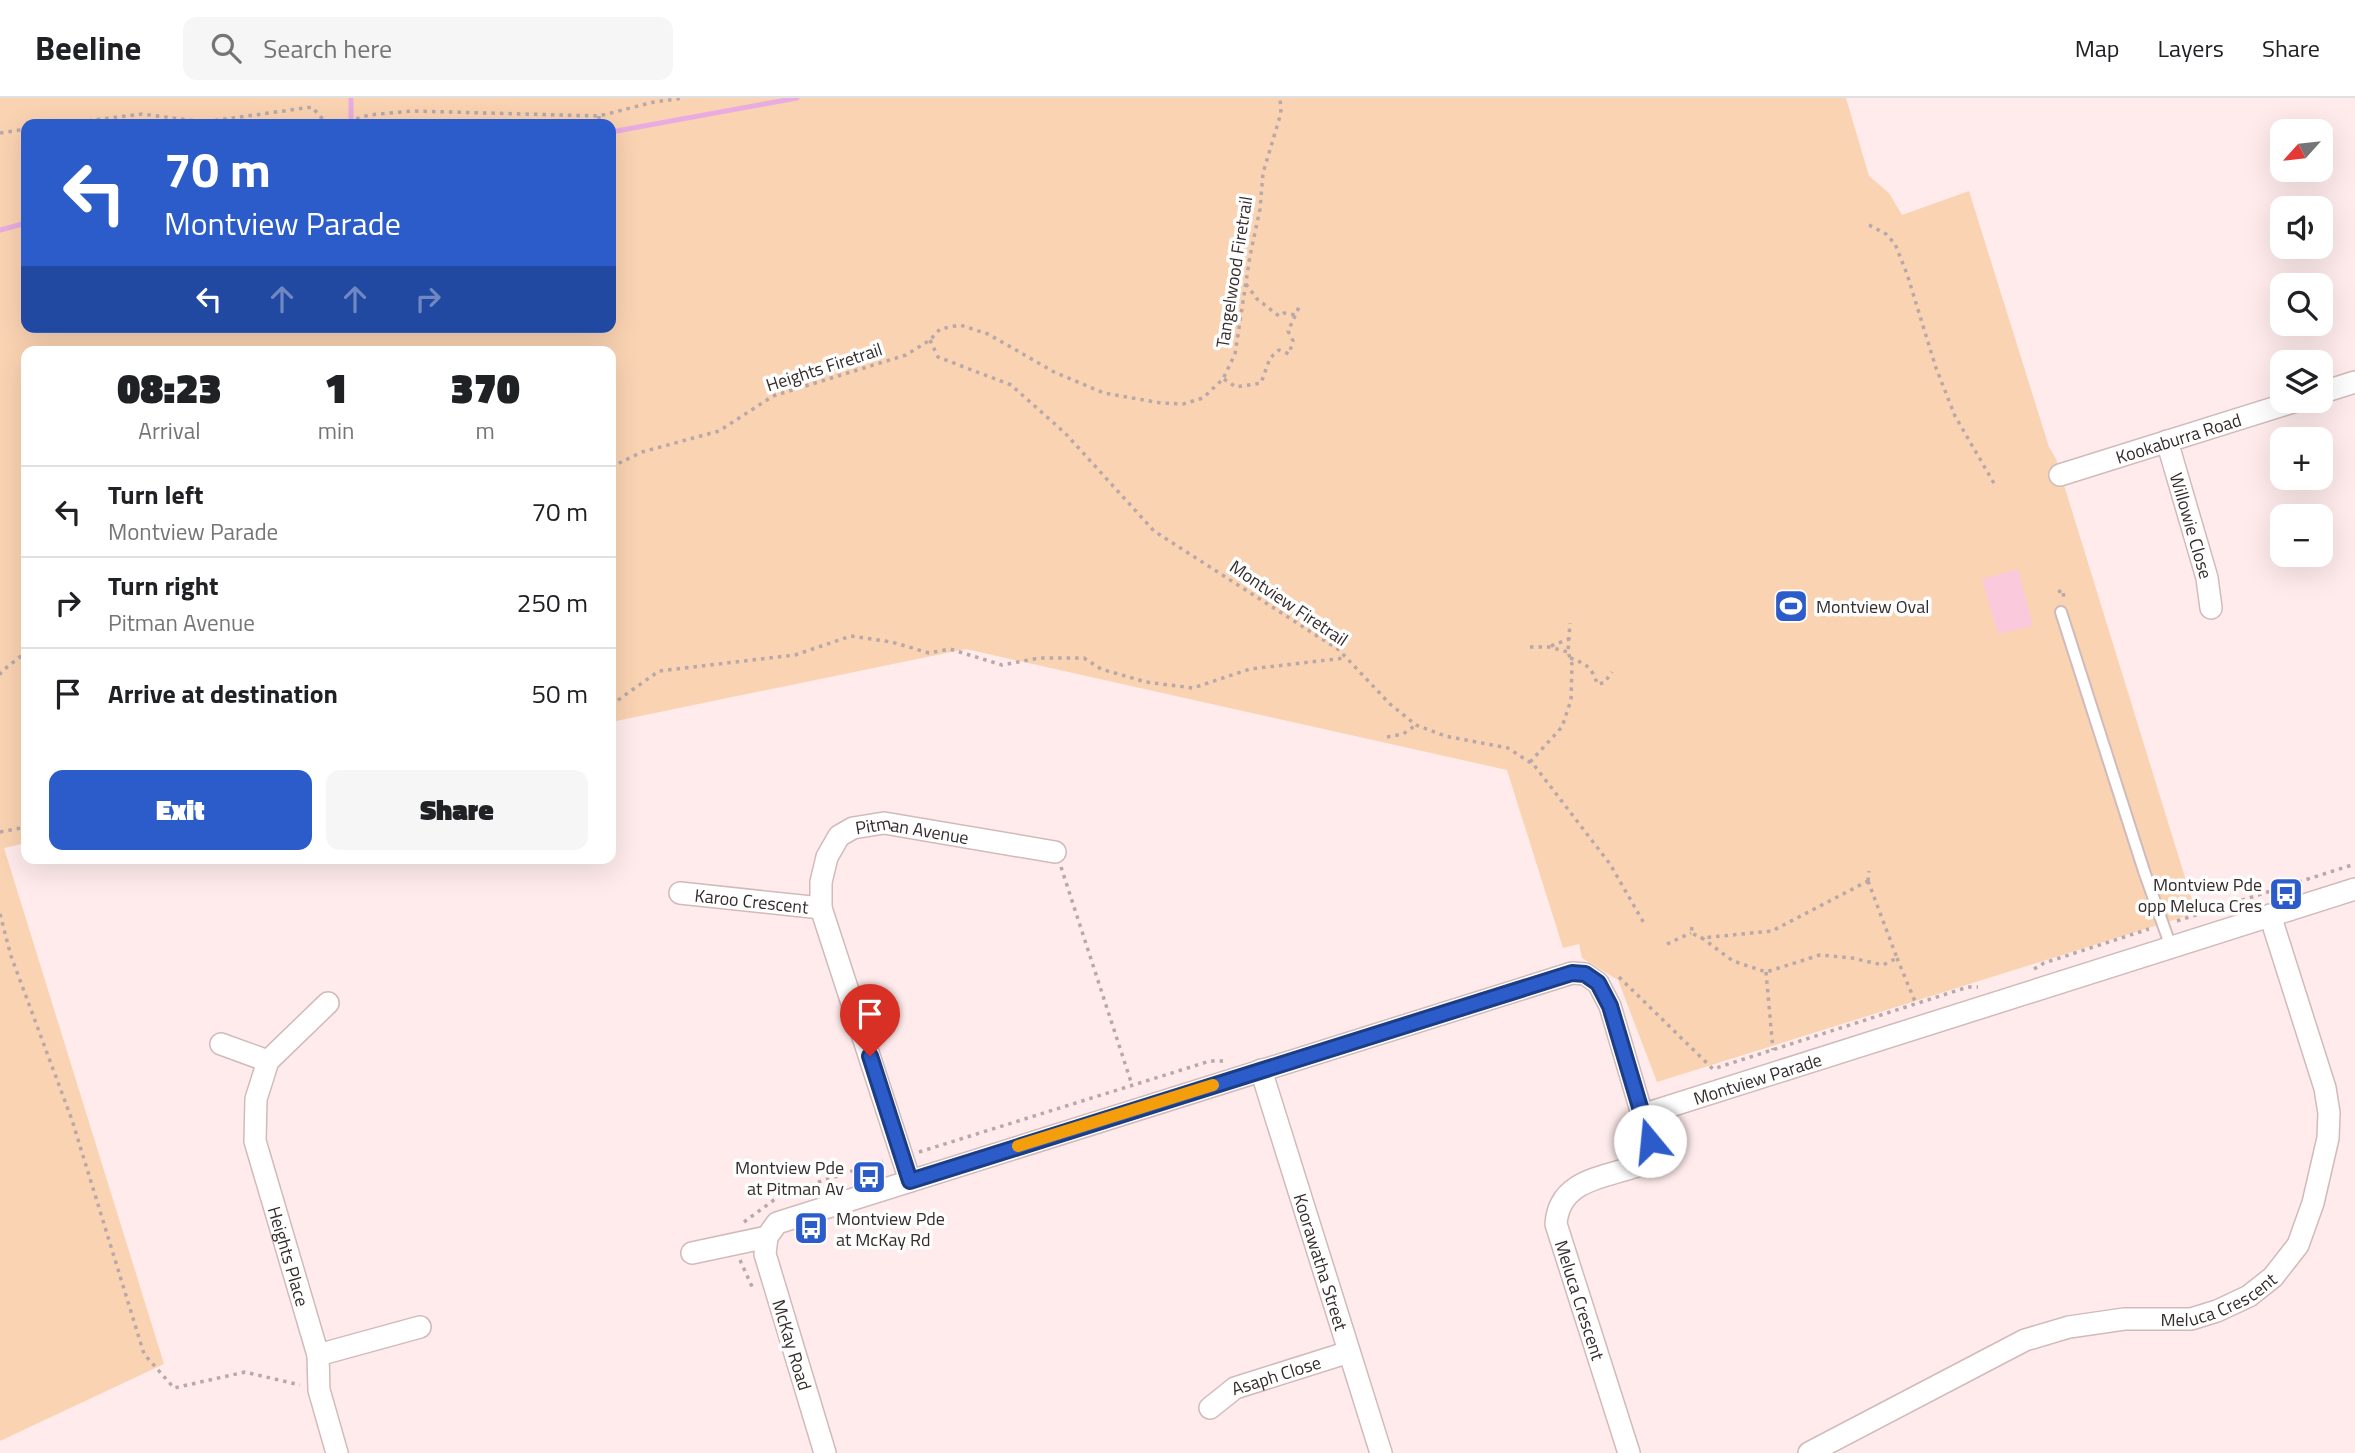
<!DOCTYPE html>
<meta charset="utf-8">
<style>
:root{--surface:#fff;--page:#f6f6f6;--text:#202124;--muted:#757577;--line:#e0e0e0;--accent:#2b5cca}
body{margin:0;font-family:"Titillium Web",sans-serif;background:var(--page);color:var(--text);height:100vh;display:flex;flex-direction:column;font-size:26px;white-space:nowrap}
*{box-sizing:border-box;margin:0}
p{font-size:23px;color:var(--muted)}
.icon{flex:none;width:38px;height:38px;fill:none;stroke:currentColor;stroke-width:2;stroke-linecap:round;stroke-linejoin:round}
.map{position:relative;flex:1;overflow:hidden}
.details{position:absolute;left:21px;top:248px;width:595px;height:518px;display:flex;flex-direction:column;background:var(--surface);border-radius:14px;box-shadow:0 7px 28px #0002}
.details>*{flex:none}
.hud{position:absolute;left:21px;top:21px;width:595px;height:214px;border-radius:14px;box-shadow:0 7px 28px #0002;background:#2b5cca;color:#fff;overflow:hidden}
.needle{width:46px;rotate:243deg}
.buttons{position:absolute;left:2270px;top:21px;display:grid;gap:14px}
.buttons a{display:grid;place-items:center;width:63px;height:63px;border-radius:14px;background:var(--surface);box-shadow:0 7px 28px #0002;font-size:35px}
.pin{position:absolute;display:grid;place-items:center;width:60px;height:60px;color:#fff;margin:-72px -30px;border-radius:50% 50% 50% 0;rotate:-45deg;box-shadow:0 0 7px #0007}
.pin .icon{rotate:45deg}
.me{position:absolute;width:77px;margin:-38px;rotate:343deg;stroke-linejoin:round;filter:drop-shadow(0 0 5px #0008)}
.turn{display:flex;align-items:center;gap:24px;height:147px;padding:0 28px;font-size:32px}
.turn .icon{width:91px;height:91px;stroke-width:2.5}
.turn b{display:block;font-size:49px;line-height:60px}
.lanes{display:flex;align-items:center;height:66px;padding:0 28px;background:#0003;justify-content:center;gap:35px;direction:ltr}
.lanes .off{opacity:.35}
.eta{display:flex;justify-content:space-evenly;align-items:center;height:119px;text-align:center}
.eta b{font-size:42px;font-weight:800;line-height:49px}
.primary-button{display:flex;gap:14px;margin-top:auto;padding:14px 28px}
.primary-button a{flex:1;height:80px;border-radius:14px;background:var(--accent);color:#fff;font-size:28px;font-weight:800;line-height:80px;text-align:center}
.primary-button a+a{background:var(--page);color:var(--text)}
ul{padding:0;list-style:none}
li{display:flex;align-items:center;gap:21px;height:91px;padding:0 28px;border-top:2px solid var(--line)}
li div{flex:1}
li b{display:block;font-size:26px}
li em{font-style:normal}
header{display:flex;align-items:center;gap:42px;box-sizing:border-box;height:98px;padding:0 35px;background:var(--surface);border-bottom:2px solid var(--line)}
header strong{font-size:33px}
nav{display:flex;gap:38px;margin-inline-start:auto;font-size:24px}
.search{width:490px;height:63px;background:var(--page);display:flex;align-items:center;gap:18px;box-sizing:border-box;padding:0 24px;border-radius:14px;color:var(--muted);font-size:26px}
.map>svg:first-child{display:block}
.green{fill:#fad3b2;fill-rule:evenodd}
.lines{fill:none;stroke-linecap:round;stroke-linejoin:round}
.stream{stroke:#e9ace1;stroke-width:5}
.building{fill:#facadc}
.service-casing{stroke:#d1baba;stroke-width:14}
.minor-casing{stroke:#d1baba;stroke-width:24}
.path{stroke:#b8a8a9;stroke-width:3.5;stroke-dasharray:3.5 5;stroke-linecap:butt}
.service{stroke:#fff;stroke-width:10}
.minor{stroke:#fff;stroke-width:21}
.route-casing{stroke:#1c3c83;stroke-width:18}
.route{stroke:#2b5cca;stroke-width:12}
.slow{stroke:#f59e0b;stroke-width:12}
.labels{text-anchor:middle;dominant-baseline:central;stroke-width:7;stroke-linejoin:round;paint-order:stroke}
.street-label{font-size:18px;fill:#352c2c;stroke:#fefefe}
.poi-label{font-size:18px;fill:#352c2c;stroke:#fefefe;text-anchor:start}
</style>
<header>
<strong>Beeline</strong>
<div class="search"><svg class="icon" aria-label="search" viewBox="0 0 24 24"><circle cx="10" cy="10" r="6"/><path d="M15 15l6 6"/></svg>Search here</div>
<nav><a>Map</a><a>Layers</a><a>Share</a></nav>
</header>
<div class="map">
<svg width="2355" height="1355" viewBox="0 0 2355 1355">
<rect width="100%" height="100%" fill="#ffebec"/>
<!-- green -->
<path class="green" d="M0 0H1846L1869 78 1889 95 1902 117 1969 93 2049 349 2056 361 2196 815 1657 984 1618 882 1582 860 1579 846 1563 850 1507 672 966 551 611 624V254H26V745L4 750 164 1266 0 1343ZM26 26H611V229H26Z"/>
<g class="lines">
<!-- stream -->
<g class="stream">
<polyline points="351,26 351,0"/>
<polyline points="611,34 797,0"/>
<polyline points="0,132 26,125"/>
</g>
</g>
<!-- building -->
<polygon class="building" points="2018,471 2033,528 1998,536 1982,481"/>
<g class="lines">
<!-- service casing -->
<g class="service-casing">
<polyline id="service" points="2061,514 2144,773 2171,849"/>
</g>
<!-- minor casing -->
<g class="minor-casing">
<g id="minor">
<polyline points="2320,295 2355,284"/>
<path id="s1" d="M2167 343 2207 480 2211 510"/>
<path id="s2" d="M2060 377 2296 303"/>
<path id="s3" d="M680 795 821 810"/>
<path id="s4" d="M221 946 268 963 256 1001 255 1043 318 1257 319 1292 337 1355"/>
<polyline points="268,963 328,905"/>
<path id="s5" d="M1261 972 1381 1355"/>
<path id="s6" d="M1642 1017 2355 791"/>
<path id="s7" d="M910 1083 821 810V784L827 759 839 738 853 730 884 725 1055 754"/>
<polyline points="692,1155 767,1139"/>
<polyline points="318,1257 420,1229"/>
<path id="s8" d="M1210 1310 1235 1290 1349 1254"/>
<path id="s9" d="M825 1355 765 1156 767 1139 777 1125 1572 875 1585 876 1598 885 1610 908 1650 1043C1649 1055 1646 1061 1637 1068 1602 1080 1559 1082 1556 1126L1629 1355"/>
<path id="s10" d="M1809 1355 2025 1242 2069 1229 2124 1221H2191L2217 1213 2249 1198 2273 1179 2298 1147 2313 1105 2328 1040 2329 1015 2325 990 2270 817"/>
</g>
</g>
<!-- path -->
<g class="path">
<polyline points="599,18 599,26"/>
<polyline points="63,26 142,16 204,24 312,9 327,26"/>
<polyline points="340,26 369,17 412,13 599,18 654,4 684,0"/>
<polyline points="0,35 26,31"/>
<polyline points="1869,127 1886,136 1895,146 1907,176 1936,270 1955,318 1995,387"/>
<polyline points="1246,186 1257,201 1279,218 1284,215 1296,217"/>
<polyline points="930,242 938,259 1011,287 1065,335 1154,433 1339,552 1390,606 1416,627 1445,638 1508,650 1534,667 1610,766 1645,827"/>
<polyline points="1224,281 1236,289 1261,285 1270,260 1279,252 1289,256 1293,243 1288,233 1300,207"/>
<polyline points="611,369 642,354 719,333 773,298 906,257 930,242 940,231 960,227 988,236 1054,274 1104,295 1161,305 1183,306 1203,300 1223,281 1235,256 1250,158 1260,111 1263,75 1281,15 1280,0"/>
<polyline points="2058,494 2063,492 2064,503"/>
<polyline points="1551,548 1569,541"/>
<polyline points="1530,549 1549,549 1568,554"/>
<path d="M1570 560C1585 565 1593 570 1597 586L1604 585 1612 574"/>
<polyline points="0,577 1,574 26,554"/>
<polyline points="611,607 659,573 795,557 851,538 892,544 929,555 950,551 1002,567 1039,560 1084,560 1101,571 1146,584 1193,590 1250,571 1345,560"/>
<polyline points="1387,639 1403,636 1416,627"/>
<polyline points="1530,664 1562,629 1571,602 1572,566 1568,554 1570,525"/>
<polyline points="0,734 26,729"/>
<polyline points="1061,769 1132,987"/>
<polygon points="1868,783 1897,860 1883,867 1852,860 1820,857 1766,874 1733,863 1702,840 1772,833"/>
<polyline points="1868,783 1869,773"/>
<polyline points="0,816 11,858 72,1022 144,1256 174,1290 245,1274 300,1287"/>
<polyline points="2177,823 2355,766"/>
<polyline points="1692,829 1691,835 1702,840"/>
<polyline points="1667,846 1691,835"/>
<polyline points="1897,860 1916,906"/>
<polyline points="2034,871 2044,865 2149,831"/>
<polyline points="1766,874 1773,952"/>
<polyline points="1619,879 1713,971 1968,889 1978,889"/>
<polyline points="919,1054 1210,963 1223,963"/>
<polyline points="744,1124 782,1096 883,1063"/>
<polyline points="740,1162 754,1193"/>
</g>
<!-- service -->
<use href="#service" class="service"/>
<!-- minor -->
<use href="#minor" class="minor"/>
</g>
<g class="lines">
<!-- route casing -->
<g class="route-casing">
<polyline id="route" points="870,958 910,1083 1572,875 1585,876 1598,885 1610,908 1650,1043"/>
</g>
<!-- route -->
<use href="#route" class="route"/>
<!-- slow -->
<polyline class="slow" points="1018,1048 1213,987"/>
</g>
<!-- icons -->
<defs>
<g id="stadium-square" transform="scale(1.75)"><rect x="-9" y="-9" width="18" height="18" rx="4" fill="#2b5cca" stroke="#fefefe"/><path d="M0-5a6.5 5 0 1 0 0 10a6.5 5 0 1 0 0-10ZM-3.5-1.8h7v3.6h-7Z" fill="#fff"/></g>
<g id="bus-square" transform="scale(1.75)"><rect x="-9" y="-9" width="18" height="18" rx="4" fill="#2b5cca" stroke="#fefefe"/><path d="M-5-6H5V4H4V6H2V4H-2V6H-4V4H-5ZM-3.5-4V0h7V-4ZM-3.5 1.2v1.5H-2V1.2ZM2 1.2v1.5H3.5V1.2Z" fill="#fff"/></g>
</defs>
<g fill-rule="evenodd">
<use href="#stadium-square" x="1791" y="508"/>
<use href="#bus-square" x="2286" y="796"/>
<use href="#bus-square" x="869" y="1079"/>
<use href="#bus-square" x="811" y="1130"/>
</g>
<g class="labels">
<!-- street labels -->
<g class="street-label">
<text transform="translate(1234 174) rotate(-81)">Tangelwood Firetrail</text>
<text transform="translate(824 269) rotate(-18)">Heights Firetrail</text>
<text stroke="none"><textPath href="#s2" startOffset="124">Kookaburra Road</textPath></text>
<text stroke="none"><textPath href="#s1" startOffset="88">Willowie Close</textPath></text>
<text transform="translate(1289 505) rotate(34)">Montview Firetrail</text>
<text stroke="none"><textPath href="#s7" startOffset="439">Pitman Avenue</textPath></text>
<text stroke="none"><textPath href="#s3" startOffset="72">Karoo Crescent</textPath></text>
<text stroke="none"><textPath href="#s6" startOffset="121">Montview Parade</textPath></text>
<text stroke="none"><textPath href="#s4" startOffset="252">Heights Place</textPath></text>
<text stroke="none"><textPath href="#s5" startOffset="201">Koorawatha Street</textPath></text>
<text stroke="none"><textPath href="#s10" startOffset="444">Meluca Crescent</textPath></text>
<text stroke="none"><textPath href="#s9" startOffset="1488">Meluca Crescent</textPath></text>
<text transform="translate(792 1247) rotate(73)">McKay Road</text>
<text stroke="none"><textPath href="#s8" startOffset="75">Asaph Close</textPath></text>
</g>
<!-- poi labels -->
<g class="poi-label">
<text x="1816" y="508">Montview Oval</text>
<text x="2262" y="786" text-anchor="end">Montview Pde<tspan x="2262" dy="21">opp Meluca Cres</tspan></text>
<text x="844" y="1069" text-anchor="end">Montview Pde<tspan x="844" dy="21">at Pitman Av</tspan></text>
<text x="836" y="1120">Montview Pde<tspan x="836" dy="21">at McKay Rd</tspan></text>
</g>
</g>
</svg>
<div class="buttons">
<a><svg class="needle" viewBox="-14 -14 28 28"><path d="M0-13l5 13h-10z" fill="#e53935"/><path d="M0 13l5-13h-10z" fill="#757577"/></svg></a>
<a><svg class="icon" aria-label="sound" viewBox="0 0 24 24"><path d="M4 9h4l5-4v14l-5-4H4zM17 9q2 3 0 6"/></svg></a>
<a><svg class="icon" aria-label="search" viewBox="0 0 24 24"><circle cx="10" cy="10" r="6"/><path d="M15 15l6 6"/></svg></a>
<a><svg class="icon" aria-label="layers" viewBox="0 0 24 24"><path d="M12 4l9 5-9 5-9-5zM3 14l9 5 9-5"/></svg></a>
<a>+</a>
<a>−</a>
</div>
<div class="pin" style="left:870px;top:958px;background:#d93025"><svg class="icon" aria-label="arrive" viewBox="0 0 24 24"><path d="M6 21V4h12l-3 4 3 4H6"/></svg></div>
<svg class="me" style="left:1650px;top:1043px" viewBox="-20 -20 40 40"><circle r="19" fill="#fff"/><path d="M0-13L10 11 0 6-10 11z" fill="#2b5cca"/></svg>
<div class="hud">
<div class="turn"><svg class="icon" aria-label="left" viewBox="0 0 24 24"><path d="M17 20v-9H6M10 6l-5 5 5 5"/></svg><div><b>70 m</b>Montview Parade</div></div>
<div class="lanes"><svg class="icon" aria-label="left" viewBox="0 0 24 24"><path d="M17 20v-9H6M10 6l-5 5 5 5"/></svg><svg class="icon off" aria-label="ahead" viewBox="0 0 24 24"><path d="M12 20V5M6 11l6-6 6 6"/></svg><svg class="icon off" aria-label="ahead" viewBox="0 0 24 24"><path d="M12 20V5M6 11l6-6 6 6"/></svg><svg class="icon off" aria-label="right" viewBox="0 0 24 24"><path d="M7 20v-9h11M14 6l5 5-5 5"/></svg></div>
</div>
<section class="details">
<div class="eta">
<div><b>08:23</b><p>Arrival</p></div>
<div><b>1</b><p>min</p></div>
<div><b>370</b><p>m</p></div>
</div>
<ul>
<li><svg class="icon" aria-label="left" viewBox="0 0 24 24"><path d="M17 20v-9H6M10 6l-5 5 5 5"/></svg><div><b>Turn left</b><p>Montview Parade</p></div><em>70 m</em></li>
<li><svg class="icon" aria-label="right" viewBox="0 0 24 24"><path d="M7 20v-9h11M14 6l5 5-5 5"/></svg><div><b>Turn right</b><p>Pitman Avenue</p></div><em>250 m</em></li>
<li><svg class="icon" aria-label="arrive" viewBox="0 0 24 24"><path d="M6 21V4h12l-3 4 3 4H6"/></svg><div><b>Arrive at destination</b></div><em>50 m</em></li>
</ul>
<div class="primary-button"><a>Exit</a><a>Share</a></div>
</section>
</div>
